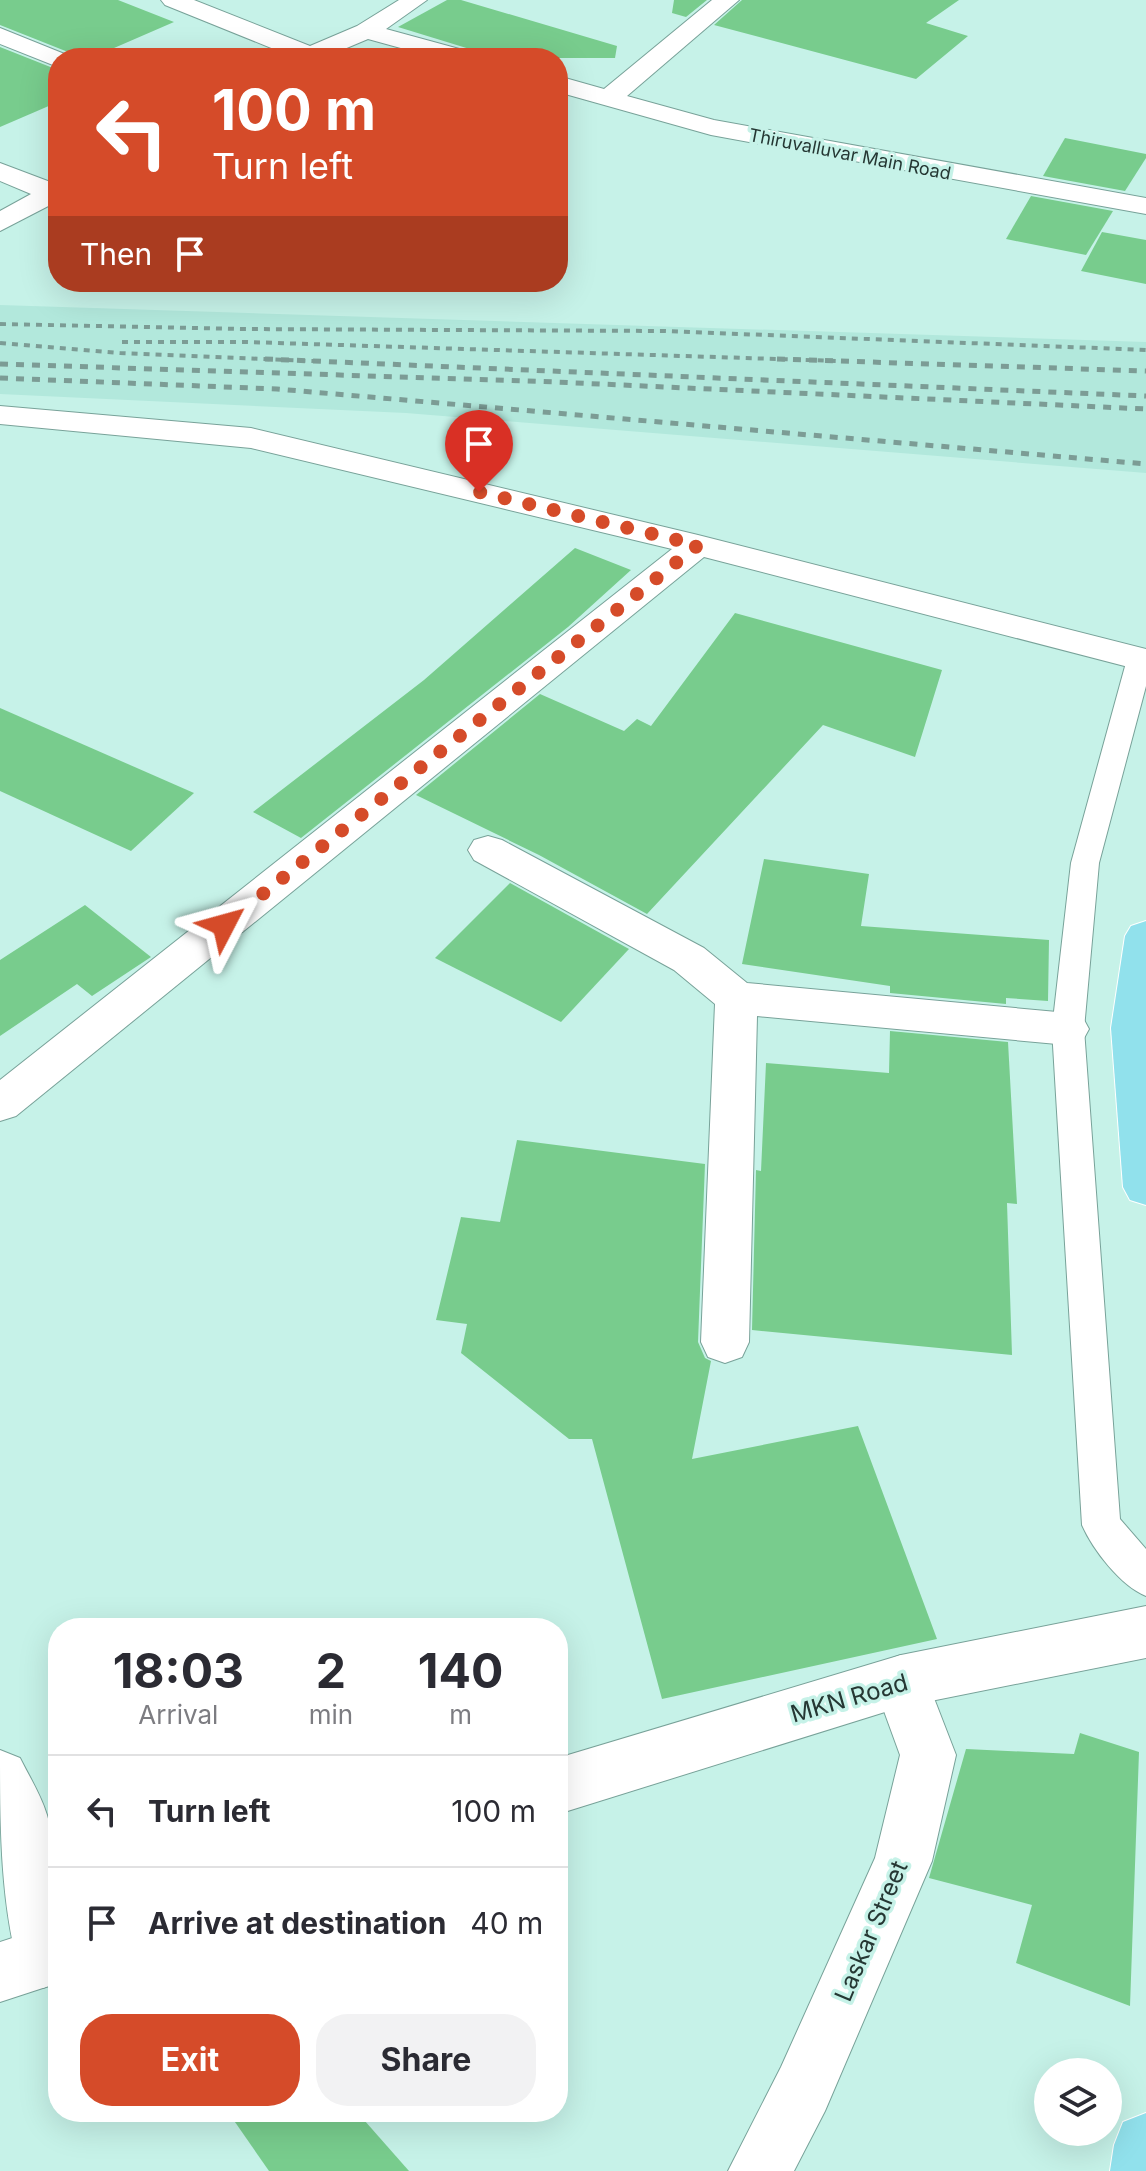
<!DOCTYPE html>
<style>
:root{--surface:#fff;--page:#f2f2f3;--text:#2b2b33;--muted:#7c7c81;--line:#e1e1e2;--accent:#d54b29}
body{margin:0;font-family:Inter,sans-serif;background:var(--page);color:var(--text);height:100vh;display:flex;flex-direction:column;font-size:30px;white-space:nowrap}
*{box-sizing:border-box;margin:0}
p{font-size:26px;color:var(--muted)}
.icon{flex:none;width:44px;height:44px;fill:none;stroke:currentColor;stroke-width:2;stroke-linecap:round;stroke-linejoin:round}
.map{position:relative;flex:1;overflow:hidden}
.details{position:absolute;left:48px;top:1618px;width:520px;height:504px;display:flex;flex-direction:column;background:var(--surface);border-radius:32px;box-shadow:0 8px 32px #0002}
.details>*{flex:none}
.top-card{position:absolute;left:48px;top:48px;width:520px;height:244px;border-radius:32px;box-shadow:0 8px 32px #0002;background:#d54b29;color:#fff;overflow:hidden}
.controls{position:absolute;left:1034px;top:2058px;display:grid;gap:16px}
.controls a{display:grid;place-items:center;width:88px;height:88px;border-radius:50%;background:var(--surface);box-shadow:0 8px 32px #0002;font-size:40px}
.pin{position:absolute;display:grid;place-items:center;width:68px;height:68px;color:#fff;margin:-82px -34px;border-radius:50% 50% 50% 0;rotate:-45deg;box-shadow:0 0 8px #0007}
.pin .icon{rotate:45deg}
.me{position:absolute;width:88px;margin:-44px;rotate:51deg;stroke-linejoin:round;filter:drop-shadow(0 0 6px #0008)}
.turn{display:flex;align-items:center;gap:28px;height:168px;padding:0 32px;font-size:36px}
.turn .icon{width:104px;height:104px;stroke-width:2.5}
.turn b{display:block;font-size:56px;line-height:68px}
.then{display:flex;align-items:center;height:76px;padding:0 32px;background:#0003;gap:16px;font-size:30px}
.eta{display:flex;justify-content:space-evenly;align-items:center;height:136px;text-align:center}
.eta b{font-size:48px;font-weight:700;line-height:56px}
.primary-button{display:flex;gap:16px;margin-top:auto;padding:16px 32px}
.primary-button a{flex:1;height:92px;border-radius:32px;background:var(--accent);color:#fff;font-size:32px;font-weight:700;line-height:92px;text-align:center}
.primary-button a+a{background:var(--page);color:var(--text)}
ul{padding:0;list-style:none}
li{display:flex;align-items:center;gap:24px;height:112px;padding:0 32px;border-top:2px solid var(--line)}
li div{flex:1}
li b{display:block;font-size:30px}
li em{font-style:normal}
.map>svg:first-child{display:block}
.built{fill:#b2e8dc}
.building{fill:#78cc8d}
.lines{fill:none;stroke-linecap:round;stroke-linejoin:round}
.lane-casing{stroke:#78a299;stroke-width:2}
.street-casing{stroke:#78a299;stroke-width:2}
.secondary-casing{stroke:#78a299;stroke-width:2}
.primary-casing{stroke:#fff;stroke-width:2}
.lane{fill:#fff;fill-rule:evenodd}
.street{fill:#fff;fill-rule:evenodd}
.secondary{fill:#fff;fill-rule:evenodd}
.primary{fill:#91e1ec;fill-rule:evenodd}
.rail-far1{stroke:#7c9c95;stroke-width:4;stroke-dasharray:6 6;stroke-linecap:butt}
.rail{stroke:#7c9c95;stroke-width:5;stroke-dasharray:8 8;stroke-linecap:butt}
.route{stroke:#d54b29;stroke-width:14;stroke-dasharray:0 25.2}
.labels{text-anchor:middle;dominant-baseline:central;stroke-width:7;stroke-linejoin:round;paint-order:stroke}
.far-street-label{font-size:18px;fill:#253733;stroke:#c6f2e8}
.near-street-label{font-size:24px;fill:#253733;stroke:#c6f2e8}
</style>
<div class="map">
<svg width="1146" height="2171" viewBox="0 0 1146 2171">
<rect width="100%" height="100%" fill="#c6f2e8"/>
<!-- built -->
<polygon class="built" points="0,305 1146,342 1146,473 406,413 0,394"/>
<!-- building -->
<g class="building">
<polygon points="0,0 118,0 174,22 91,58 72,58 68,52 0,25"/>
<polygon points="447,0 461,0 617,46 615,58 499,58 398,27"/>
<polygon points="674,0 707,0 686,17 672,13"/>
<polygon points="742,0 959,0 926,23 968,36 916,79 714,25"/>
<polygon points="0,47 58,70 58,102 0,127"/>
<polygon points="1065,138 1146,154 1146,158 1125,191 1043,176"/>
<polygon points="1031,196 1113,211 1086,255 1006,239"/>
<polygon points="1102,232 1146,240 1146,284 1081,271"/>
<polygon points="575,548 631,570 568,627 301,838 253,812 424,680"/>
<polygon points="735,613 942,670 915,757 823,725 647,914 539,855 416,795 540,694 624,731 637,719 651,726"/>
<polygon points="0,708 194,793 131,851 0,791"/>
<polygon points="764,859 869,874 861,926 1049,940 1048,1001 1006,998 1006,1004 890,993 890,986 742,964"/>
<polygon points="510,883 629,949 561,1022 435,958"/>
<polygon points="85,905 151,957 92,996 77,984 0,1036 0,960"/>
<polygon points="890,1031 1008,1042 1017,1204 1007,1203 1012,1355 752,1330 756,1170 761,1171 766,1063 889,1073"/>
<polygon points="517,1140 705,1164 698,1342 705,1358 711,1361 692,1459 858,1426 937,1639 662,1699 592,1439 569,1439 461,1353 467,1324 436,1320 461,1217 500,1222"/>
<polygon points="1080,1733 1139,1752 1130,2006 1016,1963 1032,1905 929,1878 966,1749 1074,1754"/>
<polygon points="228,2112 357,2112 409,2171 269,2171"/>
</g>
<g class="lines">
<!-- lane casing -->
<g class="lane-casing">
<path id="lane" d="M1140 651 1146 652V686L1099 863 1084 1029 1120 1519 1146 1549V1596C1121 1586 1093 1550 1082 1525L1052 1029 1071 863 1127 659 1131 653Z"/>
</g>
<!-- street casing -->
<g class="street-casing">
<g id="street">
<polygon points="161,0 194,0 310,46 357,26 399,0 427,0 386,29 474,53 477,58 437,58 368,39 323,58 290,58 291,56 165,5"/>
<polygon points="712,0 739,0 627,96 714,120 1146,198 1146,214 711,135 558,92 558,76 604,89"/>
<polygon points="0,28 67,55 69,58 58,58 58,67 0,44"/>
<polygon points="0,163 53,183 58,182 58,201 0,231 0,211 31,194 0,181"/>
<polygon points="0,406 251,428 698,535 1146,649 1146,669 1140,670 704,557 16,1116 0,1121 0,1080 672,549 251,448 0,424"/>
<polygon points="488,836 502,840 704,948 747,983 1068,1013 1083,1018 1089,1029 1083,1040 1068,1045 757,1016 749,1342 742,1357 725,1363 708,1357 701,1342 715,1004 674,970 474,860 468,850 474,840"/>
<polygon points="901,1655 920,1662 956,1755 932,1861 825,2111 794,2171 728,2171 781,2067 875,1858 900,1755 873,1681 882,1662"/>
<path d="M0 1750 20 1758C29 1776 41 1795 47 1815 63 1868 58 1927 58 1982L43 1988 22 1979C0 1908 0 1825 0 1750Z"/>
</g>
</g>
<!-- secondary casing -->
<g class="secondary-casing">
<g id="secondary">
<polygon points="1146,1606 1146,1658 901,1707 558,1814 558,1758 901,1655"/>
<polygon points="58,1923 58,1983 0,2002 0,1942"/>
</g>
</g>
<!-- primary casing -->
<g class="primary-casing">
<g id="primary">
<polygon points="1146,921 1146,1205 1130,1200 1123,1187 1111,1028 1125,936 1131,926"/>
<polygon points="1146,2113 1146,2171 1110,2171 1114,2145 1123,2122"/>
</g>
</g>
<!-- lane -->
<use href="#lane" class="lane"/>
<!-- street -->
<use href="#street" class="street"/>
<!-- secondary -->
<use href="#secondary" class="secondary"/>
<!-- primary -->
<use href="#primary" class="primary"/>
<!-- rail-far1 -->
<g class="rail-far1">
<polyline points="0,324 240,329 664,331 1146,350"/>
<polyline points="122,342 247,342 839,361"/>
<polyline points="0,343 120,353 313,361"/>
</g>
<!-- rail -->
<g class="rail">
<polyline points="265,359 1146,396"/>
<polyline points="777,359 1146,371"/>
<polyline points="0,364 556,382 1146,409"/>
<polyline points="0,378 277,389 1146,464"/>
</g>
</g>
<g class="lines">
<!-- route -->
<polyline class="route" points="224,925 698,545 479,492"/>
</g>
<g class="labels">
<!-- far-street labels -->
<g class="far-street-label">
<text transform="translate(850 154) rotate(11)">Thiruvalluvar Main Road</text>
</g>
<!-- near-street labels -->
<g class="near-street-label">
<text transform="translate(849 1698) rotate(-16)">MKN Road</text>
<text transform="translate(871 1931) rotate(-67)">Laskar Street</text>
</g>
</g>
</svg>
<div class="controls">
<a><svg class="icon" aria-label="layers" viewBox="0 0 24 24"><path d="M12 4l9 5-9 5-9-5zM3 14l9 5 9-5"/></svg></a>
</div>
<div class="pin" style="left:479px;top:492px;background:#d93025"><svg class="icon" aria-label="arrive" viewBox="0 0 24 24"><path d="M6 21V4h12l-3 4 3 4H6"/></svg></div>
<svg class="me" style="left:224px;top:925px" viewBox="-20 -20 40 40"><path d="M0-17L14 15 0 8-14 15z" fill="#d54b29" stroke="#fff" stroke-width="4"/></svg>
<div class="top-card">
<div class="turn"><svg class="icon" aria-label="left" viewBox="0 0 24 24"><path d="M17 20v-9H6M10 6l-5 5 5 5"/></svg><div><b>100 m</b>Turn left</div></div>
<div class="then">Then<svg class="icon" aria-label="arrive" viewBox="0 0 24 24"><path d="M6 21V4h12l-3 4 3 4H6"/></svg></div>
</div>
<section class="details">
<div class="eta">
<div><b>18:03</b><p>Arrival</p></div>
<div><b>2</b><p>min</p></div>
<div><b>140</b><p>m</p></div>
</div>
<ul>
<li><svg class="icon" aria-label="left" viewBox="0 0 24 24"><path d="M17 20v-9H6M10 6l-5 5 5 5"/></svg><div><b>Turn left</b></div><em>100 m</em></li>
<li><svg class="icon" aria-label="arrive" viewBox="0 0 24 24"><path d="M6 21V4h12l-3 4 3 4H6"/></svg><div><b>Arrive at destination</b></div><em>40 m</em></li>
</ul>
<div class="primary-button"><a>Exit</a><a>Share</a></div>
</section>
</div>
